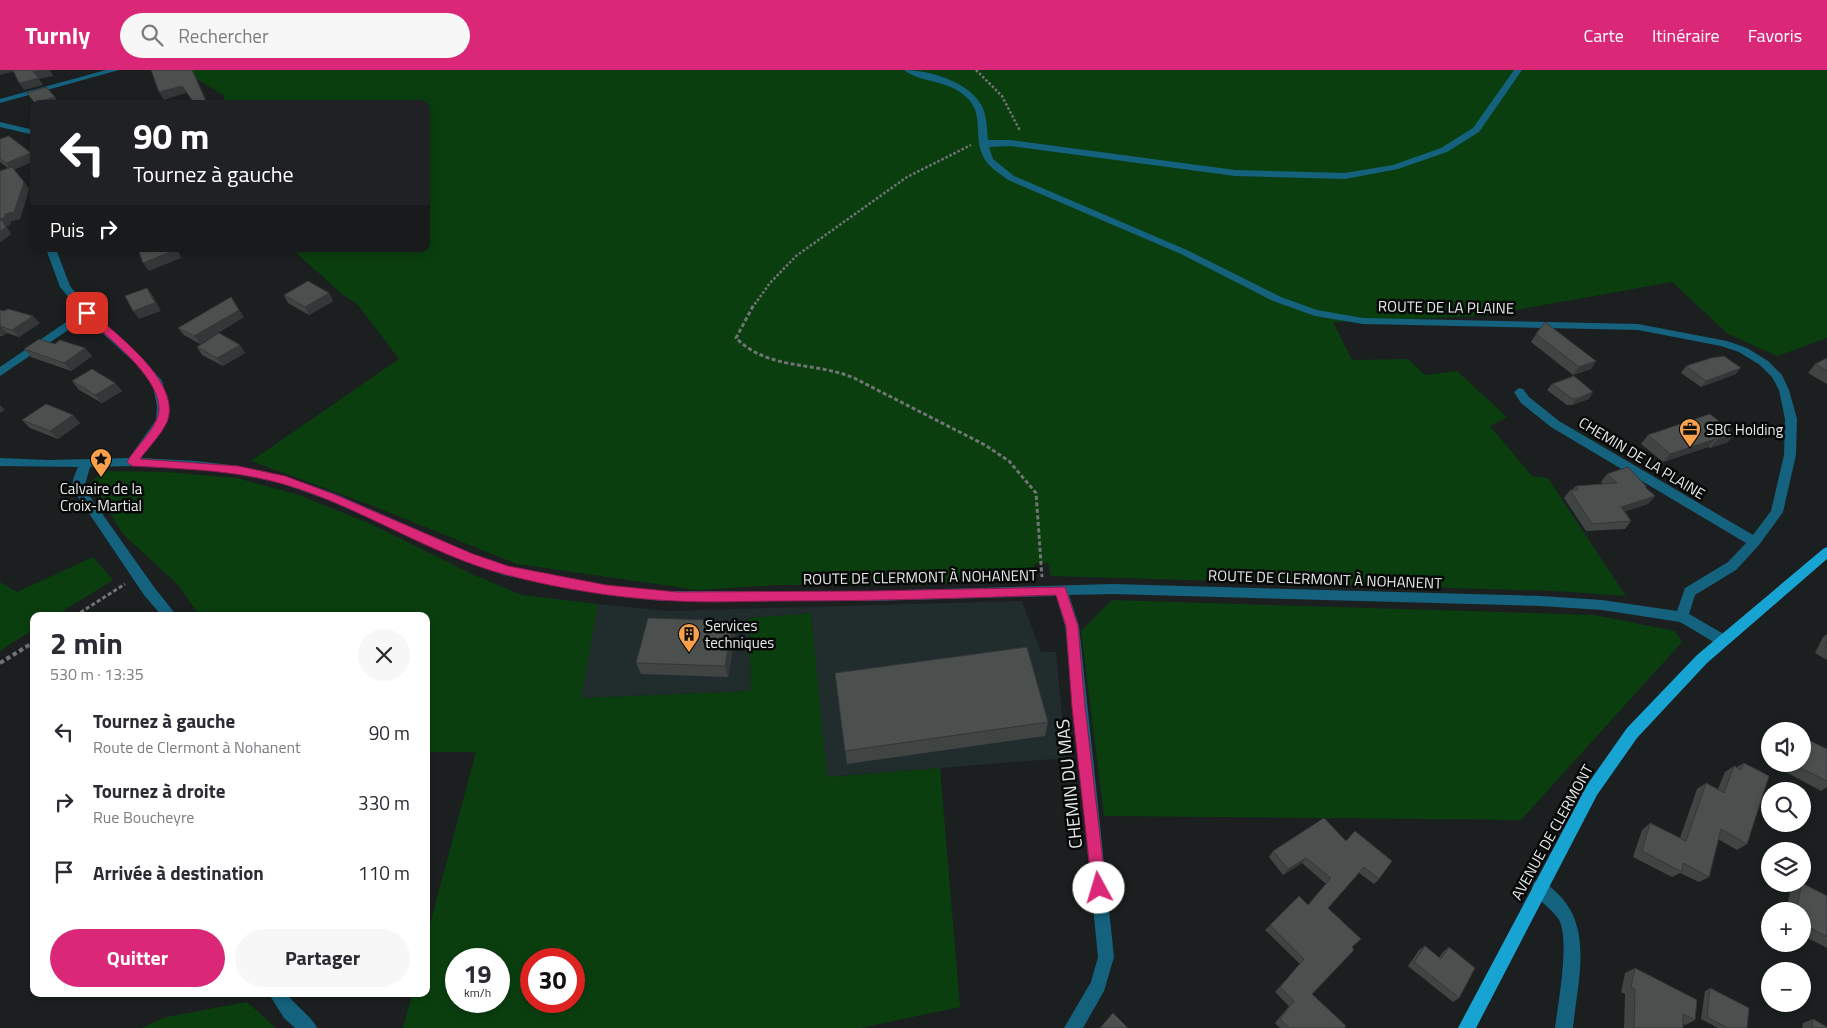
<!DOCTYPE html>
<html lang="fr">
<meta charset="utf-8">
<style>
:root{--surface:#fff;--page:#f7f7f7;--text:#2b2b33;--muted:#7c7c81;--accent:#db2777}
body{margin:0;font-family:"Titillium Web",sans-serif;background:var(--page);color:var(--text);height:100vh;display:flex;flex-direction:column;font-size:19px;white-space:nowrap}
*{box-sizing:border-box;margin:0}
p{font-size:16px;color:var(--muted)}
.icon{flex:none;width:28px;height:28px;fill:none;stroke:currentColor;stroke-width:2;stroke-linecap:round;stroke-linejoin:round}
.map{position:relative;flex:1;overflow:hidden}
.sheet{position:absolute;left:30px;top:542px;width:400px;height:385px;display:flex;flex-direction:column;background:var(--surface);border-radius:10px;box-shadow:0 2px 8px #0003}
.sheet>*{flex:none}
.hud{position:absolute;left:30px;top:30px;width:400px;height:152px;border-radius:10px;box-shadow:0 2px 8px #0003;background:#202124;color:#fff;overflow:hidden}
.fabs{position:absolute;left:1761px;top:652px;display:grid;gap:10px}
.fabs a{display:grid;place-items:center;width:50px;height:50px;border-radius:50%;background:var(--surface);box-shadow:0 2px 8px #0003;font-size:25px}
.speed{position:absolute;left:445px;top:878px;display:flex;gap:10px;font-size:25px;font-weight:700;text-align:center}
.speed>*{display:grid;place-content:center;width:65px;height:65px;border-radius:50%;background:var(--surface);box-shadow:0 2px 8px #0003;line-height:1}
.speed small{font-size:12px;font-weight:400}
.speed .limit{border:8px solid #d22;background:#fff;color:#111}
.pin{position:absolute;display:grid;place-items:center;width:42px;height:42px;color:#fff;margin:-21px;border-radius:10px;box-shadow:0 2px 8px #0006}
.me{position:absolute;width:55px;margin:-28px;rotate:354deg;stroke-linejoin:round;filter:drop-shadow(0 0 4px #0008)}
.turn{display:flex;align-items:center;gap:18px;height:105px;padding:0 20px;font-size:22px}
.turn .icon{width:65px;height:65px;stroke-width:2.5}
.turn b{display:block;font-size:35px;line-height:42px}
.then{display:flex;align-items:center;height:48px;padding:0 20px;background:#0003;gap:10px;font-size:19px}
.round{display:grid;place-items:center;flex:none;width:52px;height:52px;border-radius:26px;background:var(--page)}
.summary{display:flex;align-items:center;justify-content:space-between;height:85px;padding:0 20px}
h1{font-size:30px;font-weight:700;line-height:38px}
.button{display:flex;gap:10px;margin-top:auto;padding:10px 20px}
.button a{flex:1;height:58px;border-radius:30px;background:var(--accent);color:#fff;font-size:20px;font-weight:700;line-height:58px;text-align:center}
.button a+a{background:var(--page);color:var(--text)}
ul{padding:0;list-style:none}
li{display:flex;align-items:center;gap:15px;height:70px;padding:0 20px}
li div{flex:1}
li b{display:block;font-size:19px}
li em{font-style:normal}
header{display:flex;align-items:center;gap:30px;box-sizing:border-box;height:70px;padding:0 25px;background:var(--accent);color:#fff}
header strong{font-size:24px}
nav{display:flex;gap:28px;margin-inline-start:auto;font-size:18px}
.search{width:350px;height:45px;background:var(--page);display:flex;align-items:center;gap:12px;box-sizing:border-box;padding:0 18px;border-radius:28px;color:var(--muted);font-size:19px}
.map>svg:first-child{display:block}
.built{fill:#212c2c}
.green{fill:#0a3e0f;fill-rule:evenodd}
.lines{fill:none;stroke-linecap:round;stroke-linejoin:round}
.path-far2{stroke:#717474;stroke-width:2.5;stroke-dasharray:2.5 2;stroke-linecap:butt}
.path-far1{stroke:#717474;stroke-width:3;stroke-dasharray:4 2.5;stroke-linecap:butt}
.path{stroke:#717474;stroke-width:4;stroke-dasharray:4.5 3;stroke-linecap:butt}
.minor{fill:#14627e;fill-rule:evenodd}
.major{fill:#18a4d2;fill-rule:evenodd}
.wall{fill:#404443}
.shaded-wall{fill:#343737}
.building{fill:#4b4f4e;stroke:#343737}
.route{fill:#db2777;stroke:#8e194d}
.labels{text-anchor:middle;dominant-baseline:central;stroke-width:5;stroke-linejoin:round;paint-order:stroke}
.street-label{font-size:15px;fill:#e6e9e9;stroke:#070808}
.poi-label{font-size:15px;fill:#e6e9e9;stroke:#070808;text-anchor:start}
.near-street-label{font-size:18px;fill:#e6e9e9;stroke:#070808}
</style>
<header>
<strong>Turnly</strong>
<div class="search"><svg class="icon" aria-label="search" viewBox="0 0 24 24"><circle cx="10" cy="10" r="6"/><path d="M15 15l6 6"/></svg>Rechercher</div>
<nav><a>Carte</a><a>Itinéraire</a><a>Favoris</a></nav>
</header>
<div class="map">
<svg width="1827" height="958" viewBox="0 0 1827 958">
<rect width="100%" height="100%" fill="#1b1f1f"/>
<!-- built -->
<polygon class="built" points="1022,531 1041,582 1056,582 1066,688 826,707 811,543 749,548 751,621 580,628 598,534 668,541"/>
<!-- green -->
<g class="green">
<polygon points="181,0 1827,0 1827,268 1777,286 1728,264 1672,212 1483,246 1333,252 1352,290 1408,289 1425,305 1457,301 1507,347 1490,356 1532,406 1548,408 1626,526 1555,521 1051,506 1048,493 1034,494 1033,509 920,515 776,515 698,520 517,494 373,436 251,391 399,289 358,235 343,225 292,179 426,179 426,34 223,34 224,25"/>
<path d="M107 401 166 402 237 408 299 425 371 454 474 505 522 525 598 534 581 628 751 621 749 548 811 543 827 707 940 698 960 937 861 958H403L412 924H426V869L476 682H426V546H200L179 516 123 464 91 411ZM456 889H499V931H456ZM531 889H574V931H531Z"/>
<polygon points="93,487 113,510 55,546 34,546 34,559 0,581 0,512 17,522"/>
<polygon points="1112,530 1595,545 1675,561 1682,572 1521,750 1104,746 1081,561"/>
<polygon points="247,932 276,958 142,958 166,947"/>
</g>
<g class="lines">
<!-- path-far2 -->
<g class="path-far2">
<polyline points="976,0 1002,26 1019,59 1017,59"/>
<polyline points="752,238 770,213 796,186 907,107 971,75"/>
</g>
<!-- path-far1 -->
<g class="path-far1">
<path d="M753 236 736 268C769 301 814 291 854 308L985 375 1009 391 1036 423 1042 507"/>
<polyline points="75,546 125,514"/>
</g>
<!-- path -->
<polyline class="path" points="0,593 34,572"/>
<!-- minor -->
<g class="minor">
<polygon points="106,0 119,0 0,33 0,29"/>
<path d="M904 0C930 0 969 12 982 36 987 47 987 59 988 70H1011L1235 100 1345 103 1393 95 1441 78 1473 58 1514 0H1522L1479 62 1447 82 1398 99 1345 109 1235 106 1011 76 989 77 993 89 1014 106 1187 180 1281 227 1317 240 1363 248 1638 254 1727 271 1747 278 1768 291 1782 305 1789 320 1797 349 1796 385 1783 442 1759 475 1736 500 1695 525 1689 544 1727 566 1729 570 1727 574 1722 576 1717 574 1680 552 1602 540 1541 536 1113 524 1069 525 1079 556 1114 887 1104 921 1083 958H1064L1091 912 1098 887 1065 556 1056 526 872 531H662L606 525 503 505 465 490 328 430 283 414 238 404 196 399 132 396 90 397 84 418 154 517 177 546H162L144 525 74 421C70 414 75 404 78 397L0 396V388L48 390 129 388 156 350 157 336 152 312 136 294 86 248 0 306V297L81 242 60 217 46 179H56L70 216 91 241 144 290 162 311 169 336 168 351 141 388 196 391 238 396 285 406 336 424 473 484 508 496 606 515 662 521H872L1113 514 1541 526 1602 530 1677 541 1685 518 1728 492 1746 473 1551 357 1521 333 1514 322 1519 318 1523 319 1529 327 1559 351 1753 465 1771 441 1784 385 1785 349 1779 320 1772 307 1760 295 1739 282 1721 276 1638 260 1363 254 1315 246 1273 231 1181 184 1008 110C999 103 988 97 983 86 974 68 983 47 970 31 952 9 922 14 904 0Z"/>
<polygon points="0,52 34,60 34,65 0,57"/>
<path d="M1540 810C1547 813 1553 819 1558 824 1594 858 1577 915 1573 958H1555C1558 934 1570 870 1559 850 1552 838 1537 831 1532 818L1534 812Z"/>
<path d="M269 924H287C295 935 312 947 317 958H295L284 948Z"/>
</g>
<!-- major -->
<polygon class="major" points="1827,477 1827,489 1707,593 1637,668 1597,725 1476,958 1458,958 1587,715 1627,658 1697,585 1823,479"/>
</g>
<!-- wall -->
<g class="wall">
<polygon points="0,69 34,91 14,99 29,119 20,149 11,151 10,155 6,156 11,164 0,172 0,101 8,98 0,92"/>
<polygon points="329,223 333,231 309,245 288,233 284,225"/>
<polygon points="0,240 40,253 19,267 7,263 2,266 0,266"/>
<polygon points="244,247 200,274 184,265 178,258"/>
<polygon points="1536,264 1596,291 1591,299 1573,305 1531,272"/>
<polygon points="55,274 85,278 92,286 71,301 31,287 24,279"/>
<polygon points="197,277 245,283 223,296 202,285"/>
<polygon points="1827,288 1827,314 1808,303 1815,294"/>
<polygon points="1686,296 1736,304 1701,317 1681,303"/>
<polygon points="72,311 115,313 122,321 102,333 79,320"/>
<polygon points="1552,314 1589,329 1572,335 1567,335 1547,320"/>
<polygon points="1710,344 1728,372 1710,378 1708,377 1663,392 1641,374 1648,365"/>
<polygon points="73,345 80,353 58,369 30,358 22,350"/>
<polygon points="1607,404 1647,417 1645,418 1655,426 1648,434 1625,441 1631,451 1625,459 1586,461 1564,428 1570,420 1572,420 1576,416 1603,414 1601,412"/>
<polygon points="736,562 728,607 641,604 636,593"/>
<polygon points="1827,564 1827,590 1815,583 1823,567"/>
<polygon points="835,603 1048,652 1045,666 847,694"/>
<polygon points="1827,679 1827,717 1821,721 1771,694 1802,694"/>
<polygon points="1744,693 1747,774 1737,780 1718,769 1709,807 1699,812 1680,803 1672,807 1633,787 1642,760 1650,753 1680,768 1697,719 1706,713 1718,719 1725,702 1734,696 1737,697"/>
<polygon points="1324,748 1379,809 1374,814 1359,803 1328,838 1352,877 1312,924 1344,958 1280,958 1275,953 1289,936 1275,922 1300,894 1265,860 1270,855 1308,835 1326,814 1302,793 1283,805 1269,787 1273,781"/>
<polygon points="1800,814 1802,814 1827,826 1827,878 1802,865 1802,841 1786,841 1791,818"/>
<polygon points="1425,876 1439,888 1443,882 1449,877 1459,928 1453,932 1408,896 1419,880"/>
<polygon points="1635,898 1695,950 1685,955 1683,954 1683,958 1624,958 1625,924 1621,922 1625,903"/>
<polygon points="1710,918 1747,958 1718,958 1701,949 1705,921"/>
<polygon points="1813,949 1827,958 1802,958 1803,953"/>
</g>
<!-- shaded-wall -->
<g class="shaded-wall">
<polygon points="0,0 15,0 16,1 0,5"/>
<polygon points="43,0 50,0 53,6 39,9 43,15 24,20 19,13 33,2"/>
<polygon points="192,0 193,0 208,34 207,34"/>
<polygon points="182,16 186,23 164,30 159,22"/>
<polygon points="55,27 57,31 47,34 36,34 35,33"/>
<polygon points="31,83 34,87 34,91 11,101 6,93"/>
<polygon points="24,112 29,119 20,149 11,151 10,155 6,156 11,164 0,172 0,149 5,144"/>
<polygon points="175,179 177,179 181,188 149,201 143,193"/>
<polygon points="147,218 153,226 161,241 139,249 133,241"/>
<polygon points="329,223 333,231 309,245 305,237"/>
<polygon points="231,227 244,247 200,274 194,266"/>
<polygon points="33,246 40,253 19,267 12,260"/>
<polygon points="0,256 7,263 2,266 0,264"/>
<polygon points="240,275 245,283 223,296 217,288"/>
<polygon points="85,278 92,286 71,301 64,293"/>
<polygon points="1596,291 1591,299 1573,305 1579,297"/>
<polygon points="1741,298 1736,304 1701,317 1706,311"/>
<polygon points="115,313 122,321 102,333 95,325"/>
<polygon points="1593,322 1589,329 1572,335 1576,329"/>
<polygon points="0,335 5,340 0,343"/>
<polygon points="73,345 80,353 58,369 50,361"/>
<polygon points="1735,364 1728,372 1710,378 1717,370"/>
<polygon points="1715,369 1708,377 1663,392 1670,384"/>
<polygon points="1655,426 1648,434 1615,445 1621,437"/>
<polygon points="733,551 736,562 728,607 725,596"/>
<polygon points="1306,788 1302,793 1283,805 1288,799"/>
</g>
<!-- building -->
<g class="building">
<polygon points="13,0 43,0 33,2 39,8 19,13"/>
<polygon points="151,0 192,0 207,34 195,34 182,16 159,22"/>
<polygon points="46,17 55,27 35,33 27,23"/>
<polygon points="9,66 31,83 6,93 0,89 0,69"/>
<polygon points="12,97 24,112 14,142 5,144 4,148 0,149 0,101"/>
<polygon points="0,150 2,150 6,157 0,161"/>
<polygon points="138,179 175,179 175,180 143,193"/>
<polygon points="308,211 329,223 305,237 284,225"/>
<polygon points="147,218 155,233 133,241 125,226"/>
<polygon points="231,227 239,240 194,266 178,258"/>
<polygon points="8,239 33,246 12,260 0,256 0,240 4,241"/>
<polygon points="1545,252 1596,291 1579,297 1536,264"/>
<polygon points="219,263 240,275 217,288 197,277"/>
<polygon points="39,269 55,274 60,270 85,278 64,293 24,279"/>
<polygon points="1724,286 1741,298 1706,311 1686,296 1711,288"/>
<polygon points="1827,288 1827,301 1815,294"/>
<polygon points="92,299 115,313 95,325 72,311"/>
<polygon points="1574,306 1593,322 1576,329 1571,328 1552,314"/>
<polygon points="46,334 73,345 50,361 22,350"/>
<polygon points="1710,344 1735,364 1717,370 1715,369 1670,384 1648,365"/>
<polygon points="1628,397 1647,417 1645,417 1655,426 1621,437 1631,451 1592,454 1570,420 1578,420 1576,416 1617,413 1607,404"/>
<polygon points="648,548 733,551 725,596 636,593"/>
<polygon points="1827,570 1827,578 1824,576"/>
<polygon points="1027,577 1048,652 845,681 835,603"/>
<polygon points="1802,667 1827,679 1827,711 1793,694 1802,694"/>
<polygon points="1744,693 1769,706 1747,774 1721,759 1709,807 1683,793 1682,802 1642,781 1650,753 1686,771 1706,713 1724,723 1734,696 1741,700"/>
<polygon points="1324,748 1346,771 1355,761 1392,791 1379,809 1364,797 1328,838 1361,869 1352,877 1354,880 1312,924 1346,956 1344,958 1289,958 1280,949 1294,931 1280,917 1304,889 1270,855 1299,826 1308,835 1331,808 1306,788 1288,799 1273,781"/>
<polygon points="1802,813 1827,826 1827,867 1802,853 1802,841 1796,841"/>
<polygon points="1425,876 1441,889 1449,877 1475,898 1459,928 1414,892"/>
<polygon points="1635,898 1697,930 1695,950 1683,944 1683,958 1634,958 1635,919 1631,917"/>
<polygon points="1710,918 1749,938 1747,958 1728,958 1707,947"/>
<polygon points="1113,943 1128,958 1100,958"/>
<polygon points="1813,949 1827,957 1827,958 1812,958"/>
</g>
<!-- route -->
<path class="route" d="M87 240 90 241C115 263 183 313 167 352 161 365 148 378 140 389L238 396 285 406 336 425 473 484 508 496 606 515 677 522 872 521 1065 517 1078 556 1085 637 1106 818 1104 823 1099 825 1094 823 1092 818 1072 637 1066 556 1056 525C966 528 876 531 786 531 749 531 712 533 676 531 623 529 559 519 507 505 429 485 360 436 283 414 234 400 183 399 132 396L127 392C135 378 149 366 156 351 174 316 106 266 83 245V241Z"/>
<!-- icons -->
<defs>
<g id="office-pin" transform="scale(1.125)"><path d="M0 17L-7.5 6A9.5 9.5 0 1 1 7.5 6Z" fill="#f9a04c" stroke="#070808"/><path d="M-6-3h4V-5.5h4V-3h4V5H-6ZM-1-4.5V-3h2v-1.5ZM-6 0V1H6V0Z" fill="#111"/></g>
<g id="sight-pin" transform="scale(1.125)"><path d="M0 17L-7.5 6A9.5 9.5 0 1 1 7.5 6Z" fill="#f9a04c" stroke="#070808"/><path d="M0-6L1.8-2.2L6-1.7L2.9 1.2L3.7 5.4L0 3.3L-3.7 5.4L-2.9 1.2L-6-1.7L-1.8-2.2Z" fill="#111"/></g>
<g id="building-pin" transform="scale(1.125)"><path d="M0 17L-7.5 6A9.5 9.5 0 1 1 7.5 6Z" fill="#f9a04c" stroke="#070808"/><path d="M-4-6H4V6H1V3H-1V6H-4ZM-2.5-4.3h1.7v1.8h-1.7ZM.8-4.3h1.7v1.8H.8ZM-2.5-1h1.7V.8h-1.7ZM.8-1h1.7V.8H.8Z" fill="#111"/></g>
</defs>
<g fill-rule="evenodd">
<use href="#office-pin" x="1690" y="359"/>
<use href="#sight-pin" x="101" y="389"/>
<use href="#building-pin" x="689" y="564"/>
</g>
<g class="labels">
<!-- street labels -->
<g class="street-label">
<text transform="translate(1446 237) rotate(1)">ROUTE DE LA PLAINE</text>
<text transform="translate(1642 388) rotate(31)">CHEMIN DE LA PLAINE</text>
<text transform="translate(920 507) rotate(-1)">ROUTE DE CLERMONT À NOHANENT</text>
<text transform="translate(1325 509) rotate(2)">ROUTE DE CLERMONT À NOHANENT</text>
<text transform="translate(1552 762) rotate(-61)">AVENUE DE CLERMONT</text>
</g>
<!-- poi labels -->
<g class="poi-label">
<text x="1706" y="359">SBC Holding</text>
<text x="101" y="418" text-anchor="middle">Calvaire de la<tspan x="101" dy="17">Croix-Martial</tspan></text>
<text x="705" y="555">Services<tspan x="705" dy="17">techniques</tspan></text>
</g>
<!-- near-street labels -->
<g class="near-street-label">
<text transform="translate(1069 714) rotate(-96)">CHEMIN DU MAS</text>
</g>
</g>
</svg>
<div class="fabs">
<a><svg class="icon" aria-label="sound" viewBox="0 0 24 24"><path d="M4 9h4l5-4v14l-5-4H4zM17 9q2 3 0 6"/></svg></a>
<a><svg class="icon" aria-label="search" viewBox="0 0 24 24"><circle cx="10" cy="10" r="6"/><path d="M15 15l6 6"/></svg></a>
<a><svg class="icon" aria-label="layers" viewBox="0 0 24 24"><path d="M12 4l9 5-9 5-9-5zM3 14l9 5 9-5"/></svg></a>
<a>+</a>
<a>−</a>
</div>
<div class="speed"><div>19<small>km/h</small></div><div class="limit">30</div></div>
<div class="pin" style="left:87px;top:243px;background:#d93025"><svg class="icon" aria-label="arrive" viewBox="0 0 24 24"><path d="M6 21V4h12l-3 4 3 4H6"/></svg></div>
<svg class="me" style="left:1099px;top:818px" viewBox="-20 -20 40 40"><circle r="19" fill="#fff"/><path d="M0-13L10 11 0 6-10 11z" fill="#db2777"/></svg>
<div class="hud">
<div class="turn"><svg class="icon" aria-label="left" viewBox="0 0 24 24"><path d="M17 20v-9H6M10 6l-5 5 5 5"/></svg><div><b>90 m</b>Tournez à gauche</div></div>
<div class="then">Puis<svg class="icon" aria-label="right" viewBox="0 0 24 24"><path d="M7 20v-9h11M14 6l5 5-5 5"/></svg></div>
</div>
<section class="sheet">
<div class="summary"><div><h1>2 min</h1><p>530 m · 13:35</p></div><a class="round"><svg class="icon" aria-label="close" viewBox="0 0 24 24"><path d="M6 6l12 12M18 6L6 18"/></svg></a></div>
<ul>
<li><svg class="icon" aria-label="left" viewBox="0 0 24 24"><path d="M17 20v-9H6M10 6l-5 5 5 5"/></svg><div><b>Tournez à gauche</b><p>Route de Clermont à Nohanent</p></div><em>90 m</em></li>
<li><svg class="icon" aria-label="right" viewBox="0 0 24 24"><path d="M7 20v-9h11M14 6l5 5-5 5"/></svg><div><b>Tournez à droite</b><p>Rue Boucheyre</p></div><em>330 m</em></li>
<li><svg class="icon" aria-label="arrive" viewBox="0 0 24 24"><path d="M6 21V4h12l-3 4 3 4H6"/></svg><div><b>Arrivée à destination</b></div><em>110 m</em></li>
</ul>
<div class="button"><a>Quitter</a><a>Partager</a></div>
</section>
</div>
